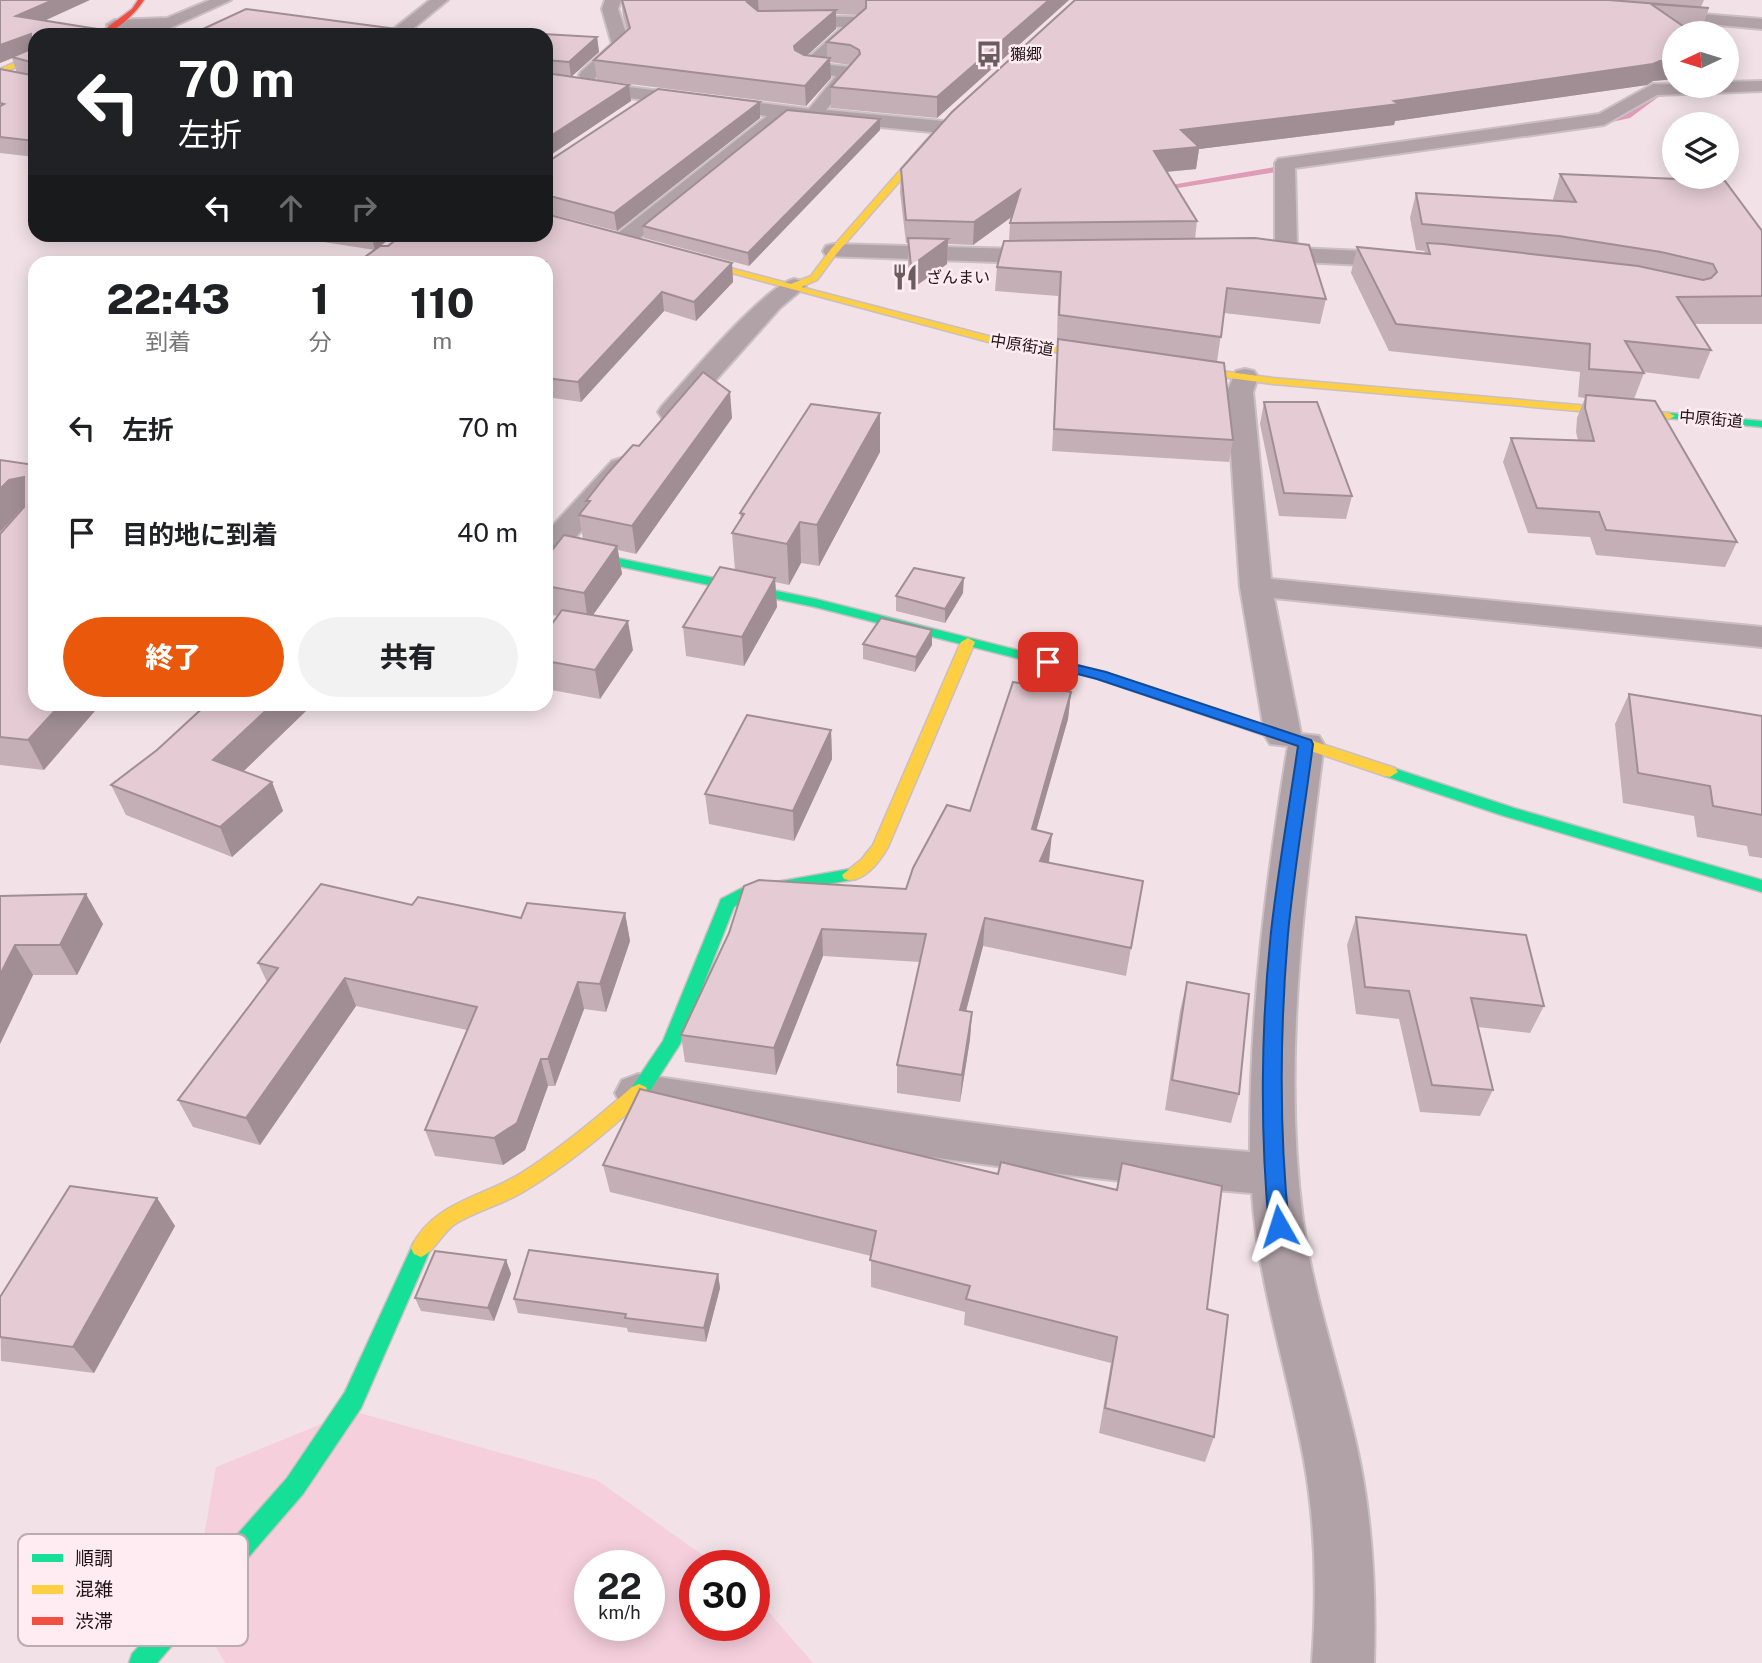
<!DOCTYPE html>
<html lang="ja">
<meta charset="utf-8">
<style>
:root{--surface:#fff;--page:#f2f2f2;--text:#202124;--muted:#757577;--accent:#ea580c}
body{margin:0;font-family:"Public Sans","Noto Sans JP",sans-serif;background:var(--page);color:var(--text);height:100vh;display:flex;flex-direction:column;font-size:26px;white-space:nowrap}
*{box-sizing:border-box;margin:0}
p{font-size:23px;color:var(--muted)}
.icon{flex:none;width:38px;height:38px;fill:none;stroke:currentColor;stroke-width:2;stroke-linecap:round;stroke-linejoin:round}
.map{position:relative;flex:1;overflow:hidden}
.details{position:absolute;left:28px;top:256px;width:525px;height:455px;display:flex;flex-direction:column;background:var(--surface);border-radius:21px;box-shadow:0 4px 18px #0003}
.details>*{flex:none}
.guide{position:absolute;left:28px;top:28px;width:525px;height:214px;border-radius:21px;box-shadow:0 4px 18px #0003;background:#202124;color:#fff;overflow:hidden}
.needle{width:46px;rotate:266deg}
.tools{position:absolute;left:1662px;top:21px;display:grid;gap:14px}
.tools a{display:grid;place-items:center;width:77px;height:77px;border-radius:50%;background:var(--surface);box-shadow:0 4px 18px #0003;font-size:35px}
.speed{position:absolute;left:574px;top:1550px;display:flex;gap:14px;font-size:35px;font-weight:700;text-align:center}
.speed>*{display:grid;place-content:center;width:91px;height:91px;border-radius:50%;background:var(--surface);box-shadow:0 4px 18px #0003;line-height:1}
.speed small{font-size:18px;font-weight:400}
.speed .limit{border:10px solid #d22;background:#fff;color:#111}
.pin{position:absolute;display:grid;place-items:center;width:60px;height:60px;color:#fff;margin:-30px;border-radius:14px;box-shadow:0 4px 10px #0006}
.me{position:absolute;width:77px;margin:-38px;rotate:354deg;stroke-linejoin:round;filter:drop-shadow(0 0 5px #0008)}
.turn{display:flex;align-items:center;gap:24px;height:147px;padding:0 35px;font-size:32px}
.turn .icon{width:91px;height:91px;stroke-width:2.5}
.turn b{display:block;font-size:49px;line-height:60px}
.lanes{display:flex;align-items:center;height:66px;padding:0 35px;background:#0003;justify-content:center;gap:35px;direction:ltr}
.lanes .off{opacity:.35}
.eta{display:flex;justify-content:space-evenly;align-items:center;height:119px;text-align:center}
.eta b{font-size:42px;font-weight:800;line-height:49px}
.cta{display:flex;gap:14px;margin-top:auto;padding:14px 35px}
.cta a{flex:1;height:80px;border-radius:42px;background:var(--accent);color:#fff;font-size:28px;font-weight:800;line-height:80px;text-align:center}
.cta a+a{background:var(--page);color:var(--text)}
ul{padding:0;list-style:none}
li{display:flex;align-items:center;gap:21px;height:105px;padding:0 35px}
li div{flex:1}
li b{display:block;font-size:26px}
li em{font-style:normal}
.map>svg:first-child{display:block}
.green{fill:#f6cfdd;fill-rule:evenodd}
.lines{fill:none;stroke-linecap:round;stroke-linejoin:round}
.stream{fill:#de9cb5;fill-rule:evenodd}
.street-casing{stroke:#cabfc3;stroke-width:4}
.fast-casing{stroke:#cabfc3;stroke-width:3}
.slow-casing{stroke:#cabfc3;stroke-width:3}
.jam-casing{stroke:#cabfc3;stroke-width:3}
.street{fill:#b1a2a7;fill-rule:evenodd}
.fast{fill:#16e098;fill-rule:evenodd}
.slow{fill:#ffcf43;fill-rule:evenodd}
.jam{fill:#f24e42;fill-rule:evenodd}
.wall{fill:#c4afb6;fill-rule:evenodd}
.shaded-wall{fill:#a08e94}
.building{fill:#e4cbd4;stroke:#a08e94;stroke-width:2}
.route{fill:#1a73e8;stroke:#114b97;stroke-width:2}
.labels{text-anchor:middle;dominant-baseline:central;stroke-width:5;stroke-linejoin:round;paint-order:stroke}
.far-poi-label{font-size:16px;fill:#1f1518;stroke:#ffecf2;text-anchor:start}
.far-street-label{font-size:16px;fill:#1f1518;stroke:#ffecf2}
.key{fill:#ffecf2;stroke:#bcacb1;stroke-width:2}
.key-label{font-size:19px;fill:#1f1518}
</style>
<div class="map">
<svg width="1762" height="1663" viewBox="0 0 1762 1663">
<rect width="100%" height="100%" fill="#f2e2e7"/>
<!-- green -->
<path class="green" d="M353 1411 597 1480 718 1566H695V1626H754V1595L813 1663H225L192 1605 216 1467ZM590 1566H649V1626H590Z"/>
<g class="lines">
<!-- stream -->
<g class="stream">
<polygon points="1658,90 1665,92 1630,118 1589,127 1585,124 1624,114"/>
<polygon points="1298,163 1301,164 1301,168 1153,192 1148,189"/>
</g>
<!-- street casing -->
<g class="street-casing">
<g id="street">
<polygon points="210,0 231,0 170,28 115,30 107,25 115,20 167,18"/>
<polygon points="430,0 448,0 405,35 386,35"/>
<polygon points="605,0 621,0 618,9 630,45 594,79 582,79 579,75 582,71 612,44 602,9"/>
<polygon points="1652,10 1762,19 1762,29 1646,18 1644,15 1646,12"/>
<polygon points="785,16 858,17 866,22 821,64 849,67 858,72 826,110 942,121 952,127 942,133 787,118 629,247 613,247 610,242 613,237 767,116 546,87 546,77 809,109 836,76 806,73 797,68 843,27 779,24 777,21"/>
<polygon points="1762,81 1762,91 1657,95 1604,125 1295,168 1297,248 1405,253 1413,255 1416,260 1413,265 1405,267 1259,260 1251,258 1248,253 1251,248 1275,247 1275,163 1278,159 1599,114 1653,84 1727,86 1727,82"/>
<polygon points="834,244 1052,250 1060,252 1063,257 1060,262 1052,264 826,256 823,251 826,246"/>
<path d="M794 279 802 281 806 286 780 308 682 418 672 420 662 418 658 412 662 406C688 378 763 287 794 279Z"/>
<path d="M1245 369 1254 371 1258 377 1253 392 1271 579 1762 627V647L1274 598 1301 734 1319 736 1324 744C1304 900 1282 1063 1303 1220 1314 1302 1344 1381 1360 1462 1373 1528 1376 1596 1374 1663H1312C1317 1595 1316 1527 1304 1460 1288 1371 1258 1284 1252 1193 1046 1178 842 1144 638 1112L622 1106 615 1093 622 1080 638 1074C842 1105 1045 1137 1250 1152 1249 1015 1266 881 1288 746L1270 744 1265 736 1240 587 1227 392 1236 371Z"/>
<polygon points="622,458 632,461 636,467 632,473 560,555 546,556 546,533 612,461"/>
</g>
</g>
<!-- fast casing -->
<g class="fast-casing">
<g id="fast">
<polygon points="1669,413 1762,421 1762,427 1665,418 1665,414"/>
<polygon points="549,544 816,599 1108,673 1110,676 1103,680 815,607 546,551 546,545"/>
<polygon points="1390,767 1514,808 1762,880 1762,892 1504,816 1385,776 1382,772"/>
<polygon points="850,869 858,875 856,879 746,899 734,907 680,1044 646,1097 639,1100 632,1097 630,1092 632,1087 663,1041 721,899 742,888"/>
<polygon points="421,1239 428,1242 431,1248 361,1408 303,1494 157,1663 129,1663 132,1654 287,1478 345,1392 414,1242"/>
</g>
</g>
<!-- slow casing -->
<g class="slow-casing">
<g id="slow">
<polygon points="35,54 35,59 0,74 0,69"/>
<polygon points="932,134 939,136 837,253 817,280 801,287 996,338 1109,355 1113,356 1113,360 996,344 676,258 681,255 791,284 811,276 831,249"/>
<polygon points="1175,365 1273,378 1669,413 1675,416 1669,419 1273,384 1171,370 1170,368"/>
<path d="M968 638 975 642 888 847C880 861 863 885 844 879L842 875 861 860 873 845 961 642Z"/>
<polygon points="1103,672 1395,768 1398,772 1390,777 1385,776 1098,679 1096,676 1098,673"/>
<path d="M639 1084 646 1087 648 1092 646 1097C607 1132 567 1166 523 1192 501 1205 476 1211 455 1224 442 1233 433 1253 421 1257L414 1254 411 1248C432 1202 484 1197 523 1172 562 1147 598 1117 632 1087Z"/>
</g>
</g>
<!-- jam casing -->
<g class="jam-casing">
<path id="jam" d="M138 0H144C135 14 114 35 97 35L132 9Z"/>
</g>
<!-- street -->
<use href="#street" class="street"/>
<!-- fast -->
<use href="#fast" class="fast"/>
<!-- slow -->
<use href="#slow" class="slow"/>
<!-- jam -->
<use href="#jam" class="jam"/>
</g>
<!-- wall -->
<g class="wall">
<polygon points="0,0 44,21 35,35 35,157 0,153 0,69 17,73 12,58 0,63"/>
<path d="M621 0H1069L937 118 831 108V87L850 65 830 62 831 78 806 106 597 80 594 60 627 30 623 16ZM836 14 859 15 827 42V58L807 56 836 29Z"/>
<polygon points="1075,0 1704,0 1701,7 1709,8 1702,27 1682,25 1675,33 1675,79 1653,81 1647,85 1395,121 1394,125 1199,149 1196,169 1167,172 1197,221 1195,239 1326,299 1320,324 1224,313 1217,362 1233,440 1229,462 1052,451 1058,340 1057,340 1058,296 995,291 997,267 1009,241 1010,223 1012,217 973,245 948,244 947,264 910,290 908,263 908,243 906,243 900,192 901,169"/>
<polygon points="546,35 597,37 599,52 571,77 629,85 631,101 546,158"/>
<polygon points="760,118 617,231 546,213 546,160"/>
<polygon points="880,130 749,266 644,238 643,226"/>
<polygon points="1560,174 1762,231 1762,324 1694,324 1711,350 1699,379 1643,372 1644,373 1634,399 1737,542 1725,567 1596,555 1590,537 1528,533 1503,462 1511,438 1578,440 1576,432 1577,418 1585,398 1578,397 1580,372 1389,351 1351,273 1357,247 1424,253 1425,251 1416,250 1410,218 1416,193 1554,201 1553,199"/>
<polygon points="290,234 396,234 380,246 732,263 733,282 696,321 664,311 581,402 546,397 546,262 375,250 291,237"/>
<polygon points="1264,402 1352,496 1346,519 1279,516 1260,424"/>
<polygon points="880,413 880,452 819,566 801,563 789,585 775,582 777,607 744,666 686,656 683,627 735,570 732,533 741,519 740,513"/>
<polygon points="732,418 636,554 618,550 622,574 593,615 633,650 600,699 546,689 546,632 558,616 546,614 546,558 583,539 579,515 587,506 586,501 639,446"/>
<polygon points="0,460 35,465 44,770 0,765 0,534 23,508 0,532"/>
<polygon points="963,593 945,623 896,611 896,596"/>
<polygon points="932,630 932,645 915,672 863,659 863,644"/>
<polygon points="1071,692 1068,719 1036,830 1048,863 1143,881 1126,976 983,946 966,1011 972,1012 970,1039 960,1102 897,1093 897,1065 920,962 823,956 776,1075 685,1062 681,1035 729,933 906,889 970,811"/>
<polygon points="1629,694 1762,716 1762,858 1749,856 1747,846 1697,837 1694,816 1623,803 1615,724"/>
<polygon points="213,706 306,711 244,771 272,782 283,811 232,857 126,815 111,785"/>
<polygon points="831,730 832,759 794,841 709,824 705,794"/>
<polygon points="0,896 103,924 77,975 33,975 0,1044"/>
<polygon points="412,905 521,918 625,913 630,941 606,1012 584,1009 555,1086 548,1086 525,1150 503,1165 435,1156 425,1130 467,1030 356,1006 260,1145 193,1127 178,1100 267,982 258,963"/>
<polygon points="1356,917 1544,1006 1530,1033 1478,1027 1493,1090 1480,1116 1420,1112 1399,1019 1356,1014 1347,945"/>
<polygon points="1187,982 1239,1094 1231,1123 1165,1110 1180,1011"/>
<polygon points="1122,1163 1207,1309 1214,1437 1205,1462 1099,1433 1111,1363 964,1325 965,1312 871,1287 871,1256 610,1192 603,1165 998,1174 1117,1190"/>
<polygon points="157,1198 175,1226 94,1373 1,1361 0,1297"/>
<polygon points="506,1260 511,1274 494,1321 421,1311 415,1298"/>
<polygon points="718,1274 720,1288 706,1342 628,1332 627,1328 518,1313 514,1299"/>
</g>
<!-- shaded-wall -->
<g class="shaded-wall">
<polygon points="53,0 90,0 22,31 16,16"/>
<polygon points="751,0 758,0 759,14 747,2"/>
<polygon points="1049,0 1069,0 937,118 937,97"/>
<polygon points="836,10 836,29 795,66 794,46"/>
<polygon points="31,34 35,49 0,63 0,45"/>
<polygon points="597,37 599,52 571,77 569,62"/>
<polygon points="830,58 831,78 806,106 805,86"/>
<polygon points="1675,60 1675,79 1653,81 1647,85 1395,121 1394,125 1199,149 1196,169 1151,173 1154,151 1181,130 1394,101"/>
<polygon points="629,85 631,101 546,158 546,139"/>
<polygon points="760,102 760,118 617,231 614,213"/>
<polygon points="880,119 880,130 749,266 748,253"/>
<polygon points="1020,190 1018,212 973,245 974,222"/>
<polygon points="371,234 396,234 375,250"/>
<polygon points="948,239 947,264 910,290 911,266"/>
<polygon points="732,263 733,282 696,321 694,302"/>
<polygon points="662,292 664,311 581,402 578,382"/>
<polygon points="730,392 732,418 636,554 632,526"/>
<polygon points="880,413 880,452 819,566 817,525"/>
<polygon points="24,477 35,505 22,508 0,532 0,489 9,480"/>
<polygon points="800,522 801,563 789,585 787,544"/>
<polygon points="617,546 622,574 588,622 584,593"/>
<polygon points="775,578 777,607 744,666 742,637"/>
<polygon points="964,578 963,593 945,623 945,609"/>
<polygon points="628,621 633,650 600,699 595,670"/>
<polygon points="932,630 932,645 915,672 916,657"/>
<polygon points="1071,692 1068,719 1029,856 1032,829"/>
<polygon points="61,704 101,704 44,770 28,740"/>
<polygon points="273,704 303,704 306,711 225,789 213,760"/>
<polygon points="831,730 832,759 794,841 793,811"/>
<polygon points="272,782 283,811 232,857 220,827"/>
<polygon points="1052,834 1049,862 1037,889 1040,861"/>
<polygon points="86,894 103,924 77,975 60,945"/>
<polygon points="625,913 630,941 606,1012 600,984"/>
<polygon points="985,918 983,946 959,1038 960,1010"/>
<polygon points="822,929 823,956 776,1075 774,1048"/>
<polygon points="15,945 33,975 0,1044 0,975"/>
<polygon points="345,978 356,1006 260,1145 246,1118"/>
<polygon points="578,982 584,1009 555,1086 548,1059"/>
<polygon points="972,1012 970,1039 960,1102 962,1075"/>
<polygon points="541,1059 548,1086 525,1150 503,1165 494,1138"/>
<polygon points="157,1198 175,1226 94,1373 73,1347"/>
<polygon points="506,1260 511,1274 494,1321 488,1308"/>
<polygon points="718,1274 720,1288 706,1342 704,1328"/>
</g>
<!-- building -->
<g class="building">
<polygon points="0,0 53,0 16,16 135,35 35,35 35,141 0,137 0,106 4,104 0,103 0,69 31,75 31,62 12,57 31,49 31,34 0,45"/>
<polygon points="622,0 751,0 747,2 758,11 836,10 794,46 795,50 804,55 830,58 805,86 594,60 630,28"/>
<polygon points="866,0 1049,0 937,97 831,87 860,54 859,50 850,45 827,42 866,8"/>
<polygon points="1075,0 1609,0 1709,8 1651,4 1693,33 1675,33 1675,60 1660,61 1653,64 1394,101 1399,104 1181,130 1199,147 1154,151 1197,221 1010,223 1020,190 974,222 906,220 901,169 952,112"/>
<polygon points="246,9 442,35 190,35"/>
<polygon points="543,34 597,37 569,62 546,60 546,35 542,35"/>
<polygon points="546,73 629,85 546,139"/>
<polygon points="658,89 760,102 614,213 546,195 546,160 552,159"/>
<polygon points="787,110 880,119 748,253 643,226"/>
<polygon points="1560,174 1725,181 1762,231 1762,296 1677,297 1711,350 1625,341 1644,373 1589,369 1590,344 1396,324 1357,247 1430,254 1427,243 1443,244 1638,266 1703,280 1711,278 1717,272 1713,264 1661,252 1559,236 1422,224 1416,193 1576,202"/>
<polygon points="546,214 732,263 694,302 662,292 578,382 546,378 546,262 358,262 380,246 388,246 403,234 546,234"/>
<polygon points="908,238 948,239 911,266"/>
<polygon points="1255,238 1309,245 1326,299 1227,288 1221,337 1059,315 1061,272 997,267 1004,241"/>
<polygon points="1058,339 1224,363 1233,440 1054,429"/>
<polygon points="703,372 730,392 632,526 579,515 590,501 586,501 608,473 633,445 639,446"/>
<polygon points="1586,395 1655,401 1737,542 1606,530 1599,512 1537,508 1511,438 1594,441 1585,408"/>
<polygon points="1264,402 1317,402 1352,496 1284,493"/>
<polygon points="811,404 880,413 817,525 800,522 787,544 732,533 744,514 740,513"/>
<polygon points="0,460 35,465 35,704 61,704 28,740 0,737 0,534 24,507 24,477 9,480 0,489"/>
<polygon points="564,535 617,546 584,593 546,586 546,558"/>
<polygon points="720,567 775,578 742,637 683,627"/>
<polygon points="914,568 964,578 945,609 896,596"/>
<polygon points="562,610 628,621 595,670 546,661 546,632"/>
<polygon points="881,618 932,630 916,657 863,644"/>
<polygon points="1013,682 1071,692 1032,829 1052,834 1040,861 1143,881 1131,948 985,918 960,1010 972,1012 962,1075 897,1065 926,934 822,929 774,1048 681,1035 729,933 744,886 759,880 906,889 913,868 947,805 970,811"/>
<polygon points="1629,694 1762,716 1762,815 1713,806 1710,786 1638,773"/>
<polygon points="207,704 213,706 216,704 273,704 213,760 272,782 220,827 111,785 157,750"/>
<polygon points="747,715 831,730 793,811 705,794"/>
<polygon points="321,884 412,905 418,897 521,918 527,903 625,913 600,984 578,982 548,1059 541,1059 517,1123 494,1138 425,1130 477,1007 345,978 246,1118 178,1100 278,968 258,963"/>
<polygon points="86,894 60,945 15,945 0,975 0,896"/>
<polygon points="1356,917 1526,935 1544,1006 1471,998 1493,1090 1432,1085 1409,991 1365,987"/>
<polygon points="1187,982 1249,994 1239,1094 1172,1080"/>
<polygon points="640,1089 998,1174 1001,1162 1117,1190 1122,1163 1222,1186 1207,1309 1228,1315 1214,1437 1105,1408 1117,1337 966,1299 970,1286 870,1260 876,1231 603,1165"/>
<polygon points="70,1186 157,1198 73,1347 0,1337 0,1297"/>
<polygon points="529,1250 718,1274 704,1328 625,1318 626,1314 514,1299"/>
<polygon points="435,1251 506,1260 488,1308 415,1298"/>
</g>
<!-- route -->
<path class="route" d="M1048 658 1106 672 1311 740 1313 744C1305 807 1294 870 1288 934 1280 1030 1279 1130 1289 1226L1286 1232 1279 1235 1272 1232 1269 1226C1260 1132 1261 1025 1271 932 1278 870 1289 808 1298 746L1097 679 1043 665V659Z"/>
<!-- icons -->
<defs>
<g id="bus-bare" transform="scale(2.1)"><path d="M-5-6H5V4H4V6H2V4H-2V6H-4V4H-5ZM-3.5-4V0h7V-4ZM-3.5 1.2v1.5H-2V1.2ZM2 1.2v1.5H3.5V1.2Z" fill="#695d60" stroke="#ffecf2" stroke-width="2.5" paint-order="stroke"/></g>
<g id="restaurant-bare" transform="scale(2.1)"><path d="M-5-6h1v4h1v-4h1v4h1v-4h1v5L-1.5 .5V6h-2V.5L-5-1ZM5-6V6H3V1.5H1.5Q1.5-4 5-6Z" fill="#695d60" stroke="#ffecf2" stroke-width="2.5" paint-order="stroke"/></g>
</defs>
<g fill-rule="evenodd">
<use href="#bus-bare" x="989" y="54"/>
<use href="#restaurant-bare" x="905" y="277"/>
</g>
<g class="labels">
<!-- far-poi labels -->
<g class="far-poi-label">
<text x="1010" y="54">獺郷</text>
<text x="926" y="277">ざんまい</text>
</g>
<!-- far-street labels -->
<g class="far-street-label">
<text transform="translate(1022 345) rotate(9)">中原街道</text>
<text transform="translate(1711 419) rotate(5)">中原街道</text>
</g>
</g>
<!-- legend -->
<rect x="18" y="1534" width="230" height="112" rx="10" class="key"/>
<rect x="32" y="1554" width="31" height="8" fill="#16e098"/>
<rect x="32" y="1585" width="31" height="9" fill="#ffcf43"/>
<rect x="32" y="1617" width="31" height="8" fill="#f24e42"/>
<g class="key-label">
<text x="75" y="1565">順調</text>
<text x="75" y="1596">混雑</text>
<text x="75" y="1628">渋滞</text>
</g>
</svg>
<div class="tools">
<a><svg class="needle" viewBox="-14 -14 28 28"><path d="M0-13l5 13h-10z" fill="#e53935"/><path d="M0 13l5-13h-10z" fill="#757577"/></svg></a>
<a><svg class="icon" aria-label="layers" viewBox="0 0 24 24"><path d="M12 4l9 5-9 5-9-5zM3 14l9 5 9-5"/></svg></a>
</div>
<div class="speed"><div>22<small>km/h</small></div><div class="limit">30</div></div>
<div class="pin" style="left:1048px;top:662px;background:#d93025"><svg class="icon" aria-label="arrive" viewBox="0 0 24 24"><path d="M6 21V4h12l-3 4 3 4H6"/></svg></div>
<svg class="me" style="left:1279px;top:1226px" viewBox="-20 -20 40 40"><path d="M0-17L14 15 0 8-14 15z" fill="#1a73e8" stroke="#fff" stroke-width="4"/></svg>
<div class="guide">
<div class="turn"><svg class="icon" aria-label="left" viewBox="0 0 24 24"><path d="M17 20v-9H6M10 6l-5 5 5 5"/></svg><div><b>70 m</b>左折</div></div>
<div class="lanes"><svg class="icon" aria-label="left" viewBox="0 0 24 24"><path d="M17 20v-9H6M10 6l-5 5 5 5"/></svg><svg class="icon off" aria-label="ahead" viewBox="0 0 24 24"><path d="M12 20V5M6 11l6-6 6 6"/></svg><svg class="icon off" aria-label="right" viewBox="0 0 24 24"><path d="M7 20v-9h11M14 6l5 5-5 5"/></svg></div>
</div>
<section class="details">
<div class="eta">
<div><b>22:43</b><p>到着</p></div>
<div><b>1</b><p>分</p></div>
<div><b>110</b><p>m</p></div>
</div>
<ul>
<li><svg class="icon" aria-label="left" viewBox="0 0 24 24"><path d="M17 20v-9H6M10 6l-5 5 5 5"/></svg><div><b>左折</b></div><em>70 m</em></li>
<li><svg class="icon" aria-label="arrive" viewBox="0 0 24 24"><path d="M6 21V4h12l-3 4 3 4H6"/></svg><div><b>目的地に到着</b></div><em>40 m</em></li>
</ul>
<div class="cta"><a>終了</a><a>共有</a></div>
</section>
</div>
